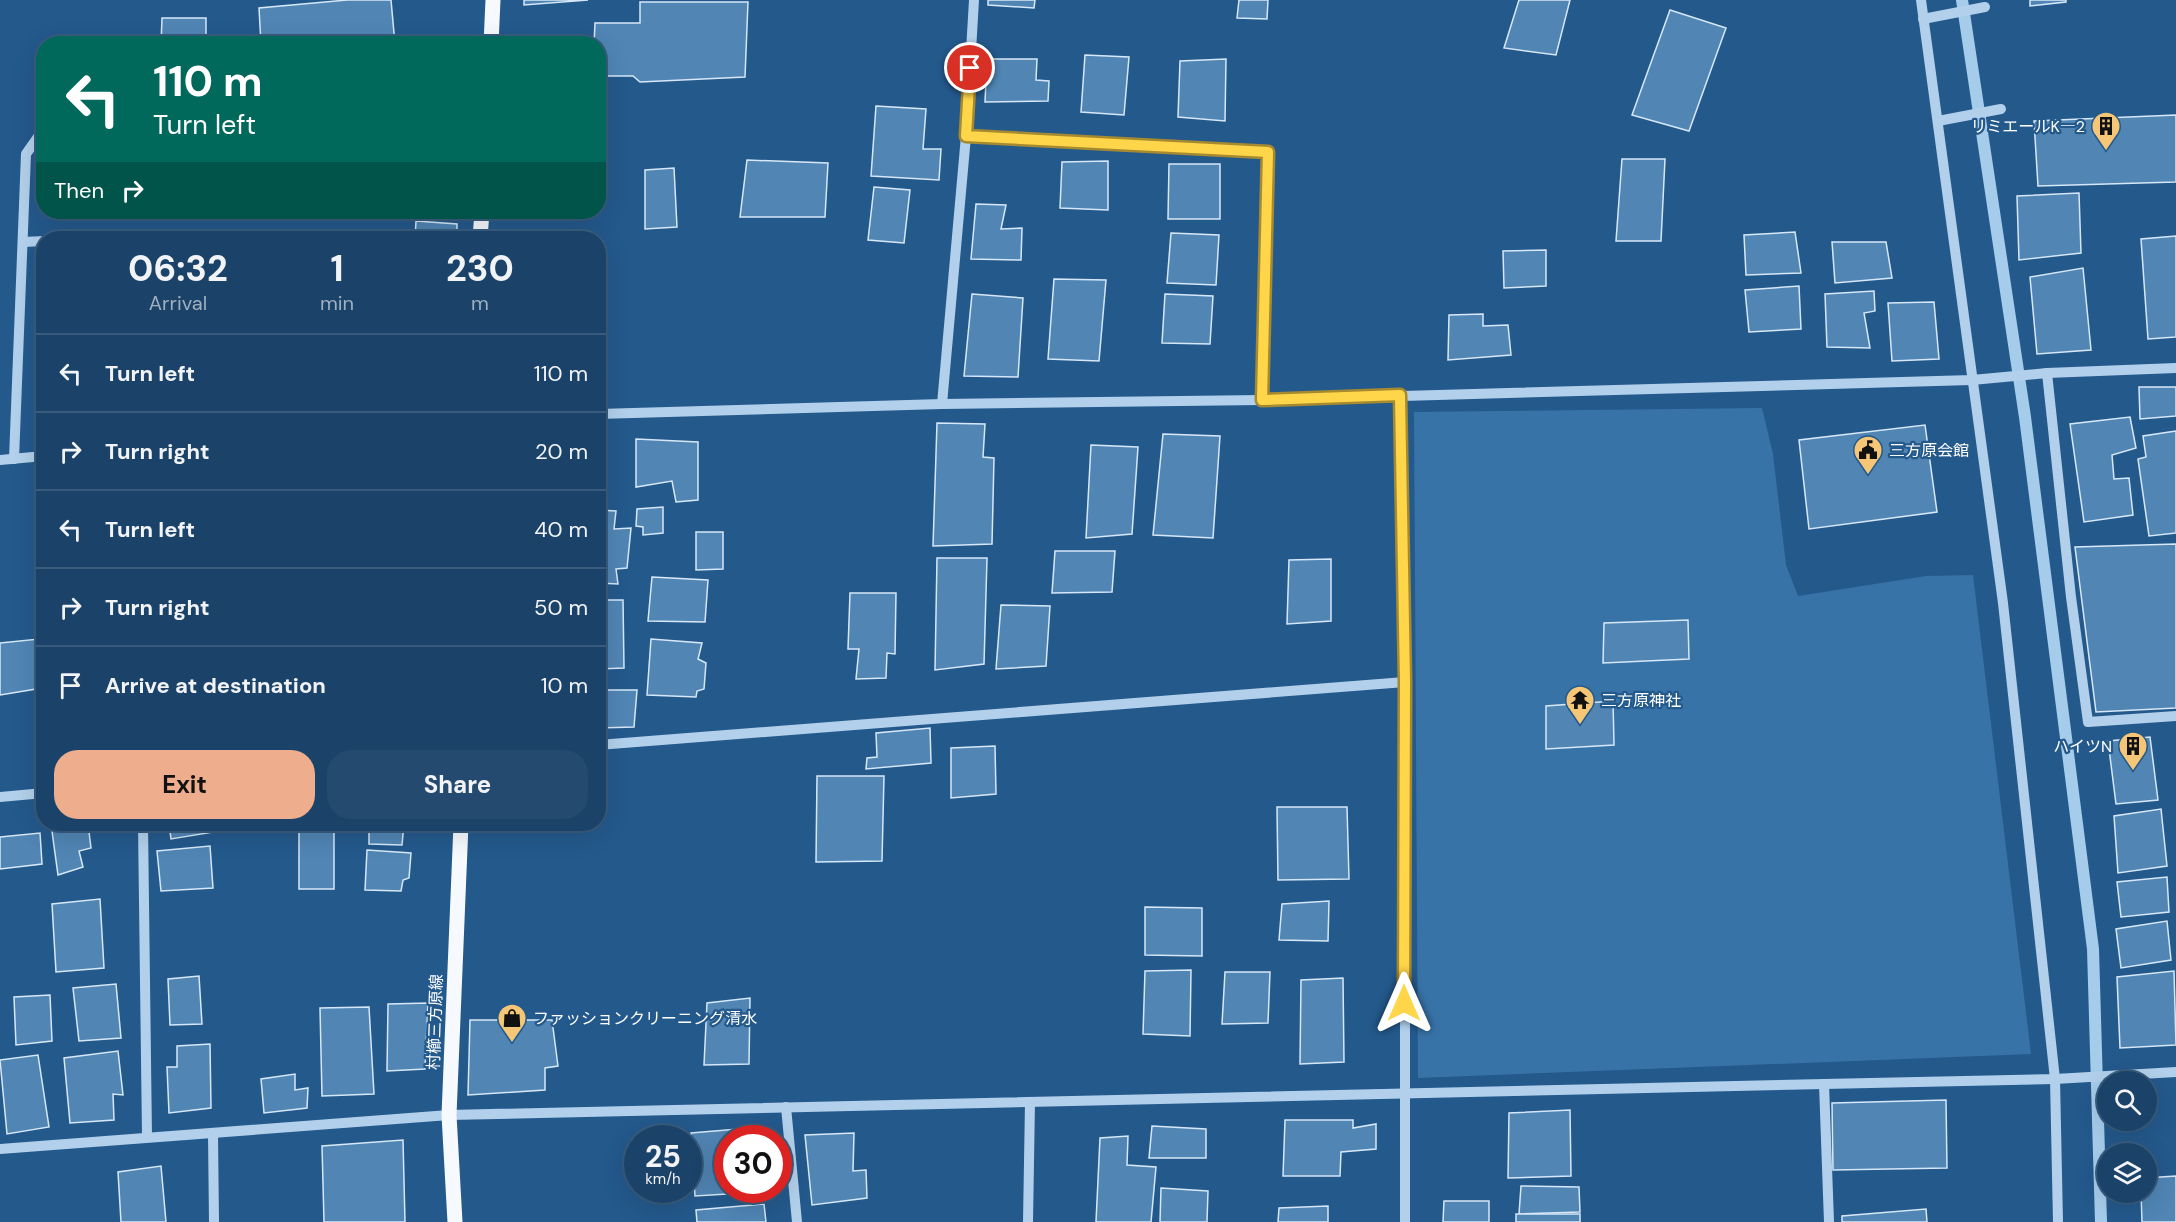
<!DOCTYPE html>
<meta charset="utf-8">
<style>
:root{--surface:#1b4369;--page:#244a6f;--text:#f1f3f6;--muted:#a0b0c0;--line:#395c7d;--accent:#eead8d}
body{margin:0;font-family:"DM Sans","Noto Sans JP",sans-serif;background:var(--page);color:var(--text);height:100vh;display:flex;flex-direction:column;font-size:22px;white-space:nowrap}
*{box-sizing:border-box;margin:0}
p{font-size:20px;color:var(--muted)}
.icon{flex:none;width:33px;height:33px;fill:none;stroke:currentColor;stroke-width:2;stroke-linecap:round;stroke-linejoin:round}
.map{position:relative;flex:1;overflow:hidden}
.drawer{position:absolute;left:36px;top:231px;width:570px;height:600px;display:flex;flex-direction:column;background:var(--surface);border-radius:24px;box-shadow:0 6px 24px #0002,0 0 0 2px var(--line)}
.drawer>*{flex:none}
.top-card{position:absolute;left:36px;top:36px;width:570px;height:183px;border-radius:24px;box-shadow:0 6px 24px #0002,0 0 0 2px var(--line);background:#00695c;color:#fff;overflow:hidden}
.buttons{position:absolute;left:2097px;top:1071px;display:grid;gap:12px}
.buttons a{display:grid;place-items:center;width:60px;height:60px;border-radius:50%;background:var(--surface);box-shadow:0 6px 24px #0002,0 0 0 2px var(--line);font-size:30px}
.speed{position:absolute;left:624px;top:1125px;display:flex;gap:12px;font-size:30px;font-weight:700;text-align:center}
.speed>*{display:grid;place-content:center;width:78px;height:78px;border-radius:50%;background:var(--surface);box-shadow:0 6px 24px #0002,0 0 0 2px var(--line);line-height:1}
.speed small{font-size:15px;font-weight:400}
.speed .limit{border:9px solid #d22;background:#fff;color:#111}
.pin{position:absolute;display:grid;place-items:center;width:51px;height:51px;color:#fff;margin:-26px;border:3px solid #fff;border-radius:50%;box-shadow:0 2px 6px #0007}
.me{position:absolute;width:66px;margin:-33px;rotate:0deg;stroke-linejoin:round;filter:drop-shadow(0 0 4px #0008)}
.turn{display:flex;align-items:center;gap:21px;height:126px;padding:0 18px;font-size:27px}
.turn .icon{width:78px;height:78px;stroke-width:2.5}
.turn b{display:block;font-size:42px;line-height:51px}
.then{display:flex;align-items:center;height:57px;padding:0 18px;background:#0003;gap:12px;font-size:22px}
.eta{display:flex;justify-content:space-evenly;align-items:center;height:102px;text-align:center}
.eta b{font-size:36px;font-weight:700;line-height:42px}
.primary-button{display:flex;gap:12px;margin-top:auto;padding:12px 18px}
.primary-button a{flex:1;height:69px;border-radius:24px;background:var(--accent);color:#111;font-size:24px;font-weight:700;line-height:69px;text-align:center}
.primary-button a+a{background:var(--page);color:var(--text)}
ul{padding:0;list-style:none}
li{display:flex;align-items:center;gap:18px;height:78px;padding:0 18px;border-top:2px solid var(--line)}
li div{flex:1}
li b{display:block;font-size:22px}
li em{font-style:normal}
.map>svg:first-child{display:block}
.green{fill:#3873a8}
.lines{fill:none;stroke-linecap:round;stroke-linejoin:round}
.stream{stroke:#a6cceb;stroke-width:12}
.building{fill:#5085b4;stroke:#d6e8f8;stroke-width:1.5}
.minor{stroke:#b2d0eb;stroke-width:10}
.major{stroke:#f6fafe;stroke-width:15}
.route-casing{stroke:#a68a30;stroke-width:15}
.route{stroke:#ffd54a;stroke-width:10}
.labels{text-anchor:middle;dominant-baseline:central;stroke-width:4.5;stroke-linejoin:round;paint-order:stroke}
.poi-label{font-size:16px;fill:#fff;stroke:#24598c;text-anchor:start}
.street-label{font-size:16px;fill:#fff;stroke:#24598c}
</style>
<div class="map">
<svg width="2176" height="1222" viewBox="0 0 2176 1222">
<rect width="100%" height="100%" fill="#24598c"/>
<!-- green -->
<polygon class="green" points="1762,408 1773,454 1786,565 1798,596 1926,576 1973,575 2031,1054 1418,1078 1414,412"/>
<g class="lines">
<!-- stream -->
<polyline class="stream" points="1962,0 2025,417 2093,949 2101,1222"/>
</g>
<!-- building -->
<g class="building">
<polygon points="347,0 391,0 395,44 261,44 259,8"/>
<polygon points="524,0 588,0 524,5"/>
<polygon points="988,0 1035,0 1034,8 988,5"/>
<polygon points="1239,0 1268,0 1267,19 1237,18"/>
<polygon points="1519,0 1570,0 1556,55 1504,48"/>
<polygon points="2030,0 2066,0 2066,2 2030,6"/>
<polygon points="640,2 748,2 745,77 640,82 633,76 598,76 598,44 594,44 595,23 640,23"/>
<polygon points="1670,10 1726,28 1689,131 1632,115"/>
<polygon points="162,18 206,18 206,44 161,44"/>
<polygon points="1085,55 1129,57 1124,115 1081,112"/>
<polygon points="987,59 1037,59 1036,80 1049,81 1048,101 985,102"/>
<polygon points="1226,59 1225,121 1178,117 1180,61"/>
<polygon points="876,106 926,109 923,149 941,149 939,180 871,176"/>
<polygon points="2176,115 2176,182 2038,186 2034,121"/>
<polygon points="1622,159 1665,159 1661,241 1616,241"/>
<polygon points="747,160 828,163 825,217 740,217"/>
<polygon points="1108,161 1108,210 1060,208 1062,162"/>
<polygon points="1169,164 1220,164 1220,219 1168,219"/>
<polygon points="674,168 677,227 645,229 645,170"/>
<polygon points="874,187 910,190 904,243 868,240"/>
<polygon points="2079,193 2081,253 2019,260 2017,196"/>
<polygon points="976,204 1006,205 1001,229 1022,228 1021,260 971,259"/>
<polygon points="416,221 457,224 457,238 415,238"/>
<polygon points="1795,232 1801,273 1746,275 1744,235"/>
<polygon points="1171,233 1219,235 1216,285 1167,283"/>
<polygon points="2176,236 2176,337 2148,339 2141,239"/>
<polygon points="1832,242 1886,242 1892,278 1835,283"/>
<polygon points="1546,250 1546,286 1504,288 1503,251"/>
<polygon points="2083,268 2091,350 2037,354 2030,277"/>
<polygon points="1054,279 1106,280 1099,361 1048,359"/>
<polygon points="1799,286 1801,329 1749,332 1745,290"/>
<polygon points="1874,291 1875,311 1864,313 1870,348 1827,347 1825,294"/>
<polygon points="972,294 1023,298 1018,377 964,376"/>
<polygon points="1165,294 1213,296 1210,344 1162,343"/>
<polygon points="1934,302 1939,359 1892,361 1888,303"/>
<polygon points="1483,314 1483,326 1508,325 1511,355 1448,360 1449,315"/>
<polygon points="44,323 44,421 36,422 35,324"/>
<polygon points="2139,387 2176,387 2176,416 2140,419"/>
<polygon points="2130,417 2136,448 2112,455 2114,479 2129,478 2133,515 2084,522 2070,424"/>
<polygon points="937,423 985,424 983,457 994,458 992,544 933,546"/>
<polygon points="1925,425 1937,512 1809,529 1799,440"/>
<polygon points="2176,431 2176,533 2149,536 2138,459 2146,457 2143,436"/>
<polygon points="1163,434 1220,436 1213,538 1153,535"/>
<polygon points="636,439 698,442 698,500 676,502 672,481 636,487"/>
<polygon points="1091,445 1138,447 1132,534 1086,538"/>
<polygon points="663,507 663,533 643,535 643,527 636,526 637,509"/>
<polygon points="598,510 616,511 614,529 631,528 627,568 616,569 618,584 598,583"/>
<polygon points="696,532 723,532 723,569 696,570"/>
<polygon points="2176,544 2176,708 2096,712 2075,547"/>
<polygon points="1055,551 1115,551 1112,592 1052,593"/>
<polygon points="937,558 987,558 984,664 935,670"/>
<polygon points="1331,559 1331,621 1287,624 1289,560"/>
<polygon points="652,577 708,580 705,622 648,621"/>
<polygon points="850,593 896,593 895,654 887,653 886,678 856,679 859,649 848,649"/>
<polygon points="598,600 623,600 624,668 598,669"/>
<polygon points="1001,605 1050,606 1046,666 996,669"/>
<polygon points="1688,620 1689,659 1603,663 1604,623"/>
<polygon points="39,639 42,688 0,695 0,643"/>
<polygon points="651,639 702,643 698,659 706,663 704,689 697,691 696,697 647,695"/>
<polygon points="598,690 637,690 634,727 598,728"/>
<polygon points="1613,701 1614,745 1546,749 1546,706"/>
<polygon points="930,728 931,763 866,769 867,758 877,757 876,733"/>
<polygon points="2150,737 2158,800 2116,804 2108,741"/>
<polygon points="995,746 996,794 951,798 951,748"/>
<polygon points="817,776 884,776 882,861 816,862"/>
<polygon points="1277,807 1347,807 1349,879 1278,880"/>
<polygon points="2161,809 2167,866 2118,873 2114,816"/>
<polygon points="51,824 88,824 91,848 79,851 83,867 58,875"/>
<polygon points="169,824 225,824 226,830 171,839"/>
<polygon points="369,824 404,824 402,845 369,844"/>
<polygon points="299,826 334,827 334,889 299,889"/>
<polygon points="40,833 42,864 0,869 0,837"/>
<polygon points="210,846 213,888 161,891 157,851"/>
<polygon points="367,850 411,853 409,878 403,880 401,891 365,890"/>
<polygon points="2167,877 2169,912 2121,917 2117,882"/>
<polygon points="100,899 104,968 56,972 52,904"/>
<polygon points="1329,901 1328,941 1279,940 1282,904"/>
<polygon points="1145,907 1202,908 1202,956 1145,955"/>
<polygon points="2167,921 2171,960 2121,968 2116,929"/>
<polygon points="1191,970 1190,1036 1143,1034 1145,971"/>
<polygon points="2174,971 2176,1045 2120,1048 2117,977"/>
<polygon points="1225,972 1270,972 1268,1023 1222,1024"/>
<polygon points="199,976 202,1024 170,1025 168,979"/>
<polygon points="1343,978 1344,1062 1300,1064 1301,980"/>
<polygon points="116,984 121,1038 79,1041 73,988"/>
<polygon points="50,995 52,1041 16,1045 14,997"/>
<polygon points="750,998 749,1064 704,1065 707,1003"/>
<polygon points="428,1003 425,1069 387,1071 388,1004"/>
<polygon points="369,1007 374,1094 322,1096 320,1008"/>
<polygon points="470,1020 552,1020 558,1066 545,1068 545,1090 468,1095"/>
<polygon points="210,1044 211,1108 169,1113 167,1067 177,1067 177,1046"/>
<polygon points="118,1051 123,1095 113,1094 114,1120 70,1123 64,1058"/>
<polygon points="38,1055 49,1127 7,1134 0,1060"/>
<polygon points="295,1074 295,1090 308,1088 307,1108 264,1113 261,1079"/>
<polygon points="1946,1100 1947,1168 1833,1170 1832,1103"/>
<polygon points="1570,1110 1571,1176 1508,1178 1509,1113"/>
<polygon points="1285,1120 1353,1120 1353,1128 1376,1124 1376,1149 1341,1152 1340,1176 1283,1176"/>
<polygon points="1152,1126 1206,1129 1206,1158 1149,1158"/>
<polygon points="738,1129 739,1138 728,1138 728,1190 742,1190 743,1193 695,1196 691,1133"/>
<polygon points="854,1133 853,1171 866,1170 867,1198 812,1205 805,1135"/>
<polygon points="1128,1136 1127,1165 1156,1167 1151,1222 1096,1222 1100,1138"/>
<polygon points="403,1140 405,1222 324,1222 322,1146"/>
<polygon points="161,1166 166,1222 121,1222 118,1172"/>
<polygon points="2176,1176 2176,1222 2142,1222 2141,1192 2146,1192 2146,1178"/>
<polygon points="1521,1186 1579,1187 1580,1212 1519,1214"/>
<polygon points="1161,1188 1208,1191 1207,1222 1160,1222"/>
<polygon points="1444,1201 1489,1201 1489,1222 1443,1222"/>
<polygon points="764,1204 766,1222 697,1222 696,1210"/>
<polygon points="1328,1206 1328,1222 1278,1222 1279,1208"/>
<polygon points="1926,1209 1927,1222 1842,1222 1842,1216"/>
<rect x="1516" y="1214" width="64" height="8"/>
</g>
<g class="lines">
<!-- minor -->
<g class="minor">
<polyline points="1921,0 2003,603 2055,1079 2058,1222"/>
<polyline points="1923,19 1985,7"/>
<polyline points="1938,121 2001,109"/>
<polyline points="966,136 974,0"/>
<polyline points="118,238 201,235"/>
<polyline points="23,242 44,241"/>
<polyline points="2047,373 2071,597 2088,722 2176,716"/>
<polyline points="1400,395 1405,682 1405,1222"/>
<polyline points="942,404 966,136 1268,152 1262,400"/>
<polyline points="598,414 942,404 1262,400 1972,380 2047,373 2176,368"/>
<polyline points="14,459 26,154 38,137 44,133"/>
<polyline points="0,460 44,456"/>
<polyline points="598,745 1405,682"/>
<polyline points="0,797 44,793"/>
<polyline points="143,824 147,1137"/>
<polyline points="1824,1084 1829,1222"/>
<polyline points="786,1107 797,1222"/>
<polyline points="213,1134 214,1222"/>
<polyline points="0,1149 449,1115 1824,1084 2055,1079 2176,1072"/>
<polyline points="1028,1222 1030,1102"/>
</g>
<!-- major -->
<g class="major">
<polyline points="491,44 493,0"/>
<polyline points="480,238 482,212"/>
<polyline points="455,1222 449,1115 461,824"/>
</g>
</g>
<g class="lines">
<!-- route casing -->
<g class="route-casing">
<polyline id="route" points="970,68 966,136 1268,152 1262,400 1400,395 1405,682 1404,1003"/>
</g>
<!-- route -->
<use href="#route" class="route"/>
</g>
<!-- icons -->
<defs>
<g id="building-pin" transform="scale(1.5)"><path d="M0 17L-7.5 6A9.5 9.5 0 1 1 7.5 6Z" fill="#f5c675" stroke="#24598c"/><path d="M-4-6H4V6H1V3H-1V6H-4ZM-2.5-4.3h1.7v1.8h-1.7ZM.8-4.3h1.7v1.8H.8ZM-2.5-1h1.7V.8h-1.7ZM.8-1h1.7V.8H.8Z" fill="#111"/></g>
<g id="civic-pin" transform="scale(1.5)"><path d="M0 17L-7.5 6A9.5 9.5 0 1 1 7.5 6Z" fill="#f5c675" stroke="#24598c"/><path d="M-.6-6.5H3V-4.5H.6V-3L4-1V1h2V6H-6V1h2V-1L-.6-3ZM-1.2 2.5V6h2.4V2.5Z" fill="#111"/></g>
<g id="temple-pin" transform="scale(1.5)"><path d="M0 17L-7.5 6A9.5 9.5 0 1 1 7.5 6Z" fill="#f5c675" stroke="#24598c"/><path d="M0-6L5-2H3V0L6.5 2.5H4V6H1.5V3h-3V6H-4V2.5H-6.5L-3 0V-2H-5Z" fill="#111"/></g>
<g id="shop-pin" transform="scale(1.5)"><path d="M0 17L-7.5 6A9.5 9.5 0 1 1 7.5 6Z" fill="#f5c675" stroke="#24598c"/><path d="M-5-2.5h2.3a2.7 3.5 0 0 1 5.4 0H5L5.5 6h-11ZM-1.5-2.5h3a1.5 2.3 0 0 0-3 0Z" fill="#111"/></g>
</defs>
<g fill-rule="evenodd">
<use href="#building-pin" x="2106" y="126"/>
<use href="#civic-pin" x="1868" y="450"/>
<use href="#temple-pin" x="1580" y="700"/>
<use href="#building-pin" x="2133" y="746"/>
<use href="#shop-pin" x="512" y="1018"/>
</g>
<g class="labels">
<!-- poi labels -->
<g class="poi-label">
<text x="2085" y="126" text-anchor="end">リミエールK―2</text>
<text x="1889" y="450">三方原会館</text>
<text x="1601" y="700">三方原神社</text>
<text x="2112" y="746" text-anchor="end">ハイツN</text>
<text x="533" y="1018">ファッションクリーニング清水</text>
</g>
<!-- street labels -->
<g class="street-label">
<text transform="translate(435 1022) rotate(-88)">村櫛三方原線</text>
</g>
</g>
</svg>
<div class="buttons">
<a><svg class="icon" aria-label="search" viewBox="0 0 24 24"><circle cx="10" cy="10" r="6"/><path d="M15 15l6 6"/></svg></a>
<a><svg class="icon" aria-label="layers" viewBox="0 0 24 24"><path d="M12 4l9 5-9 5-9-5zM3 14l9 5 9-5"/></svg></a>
</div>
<div class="speed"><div>25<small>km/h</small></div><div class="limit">30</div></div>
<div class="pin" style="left:970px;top:68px;background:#d93025"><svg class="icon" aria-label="arrive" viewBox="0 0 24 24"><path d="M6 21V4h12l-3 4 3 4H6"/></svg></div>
<svg class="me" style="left:1404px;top:1003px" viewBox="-20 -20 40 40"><path d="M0-17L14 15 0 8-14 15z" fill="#ffd54a" stroke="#fff" stroke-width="4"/></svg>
<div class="top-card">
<div class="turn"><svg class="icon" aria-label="left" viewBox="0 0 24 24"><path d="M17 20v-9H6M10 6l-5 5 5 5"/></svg><div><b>110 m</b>Turn left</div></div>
<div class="then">Then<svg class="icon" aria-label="right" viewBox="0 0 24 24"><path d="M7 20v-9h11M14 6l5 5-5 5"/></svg></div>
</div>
<section class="drawer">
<div class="eta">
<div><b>06:32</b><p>Arrival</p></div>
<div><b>1</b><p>min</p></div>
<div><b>230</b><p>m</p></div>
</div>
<ul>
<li><svg class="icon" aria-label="left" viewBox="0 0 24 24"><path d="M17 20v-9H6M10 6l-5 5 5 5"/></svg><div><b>Turn left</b></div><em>110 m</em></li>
<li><svg class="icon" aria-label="right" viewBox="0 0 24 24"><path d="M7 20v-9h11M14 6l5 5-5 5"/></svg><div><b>Turn right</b></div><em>20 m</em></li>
<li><svg class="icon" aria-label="left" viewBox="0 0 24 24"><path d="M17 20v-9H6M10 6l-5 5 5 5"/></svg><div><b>Turn left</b></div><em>40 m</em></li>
<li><svg class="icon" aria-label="right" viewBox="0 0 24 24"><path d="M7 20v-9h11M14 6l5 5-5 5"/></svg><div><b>Turn right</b></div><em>50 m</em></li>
<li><svg class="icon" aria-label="arrive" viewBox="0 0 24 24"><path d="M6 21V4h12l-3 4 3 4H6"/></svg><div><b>Arrive at destination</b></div><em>10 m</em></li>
</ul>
<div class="primary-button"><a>Exit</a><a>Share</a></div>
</section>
</div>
